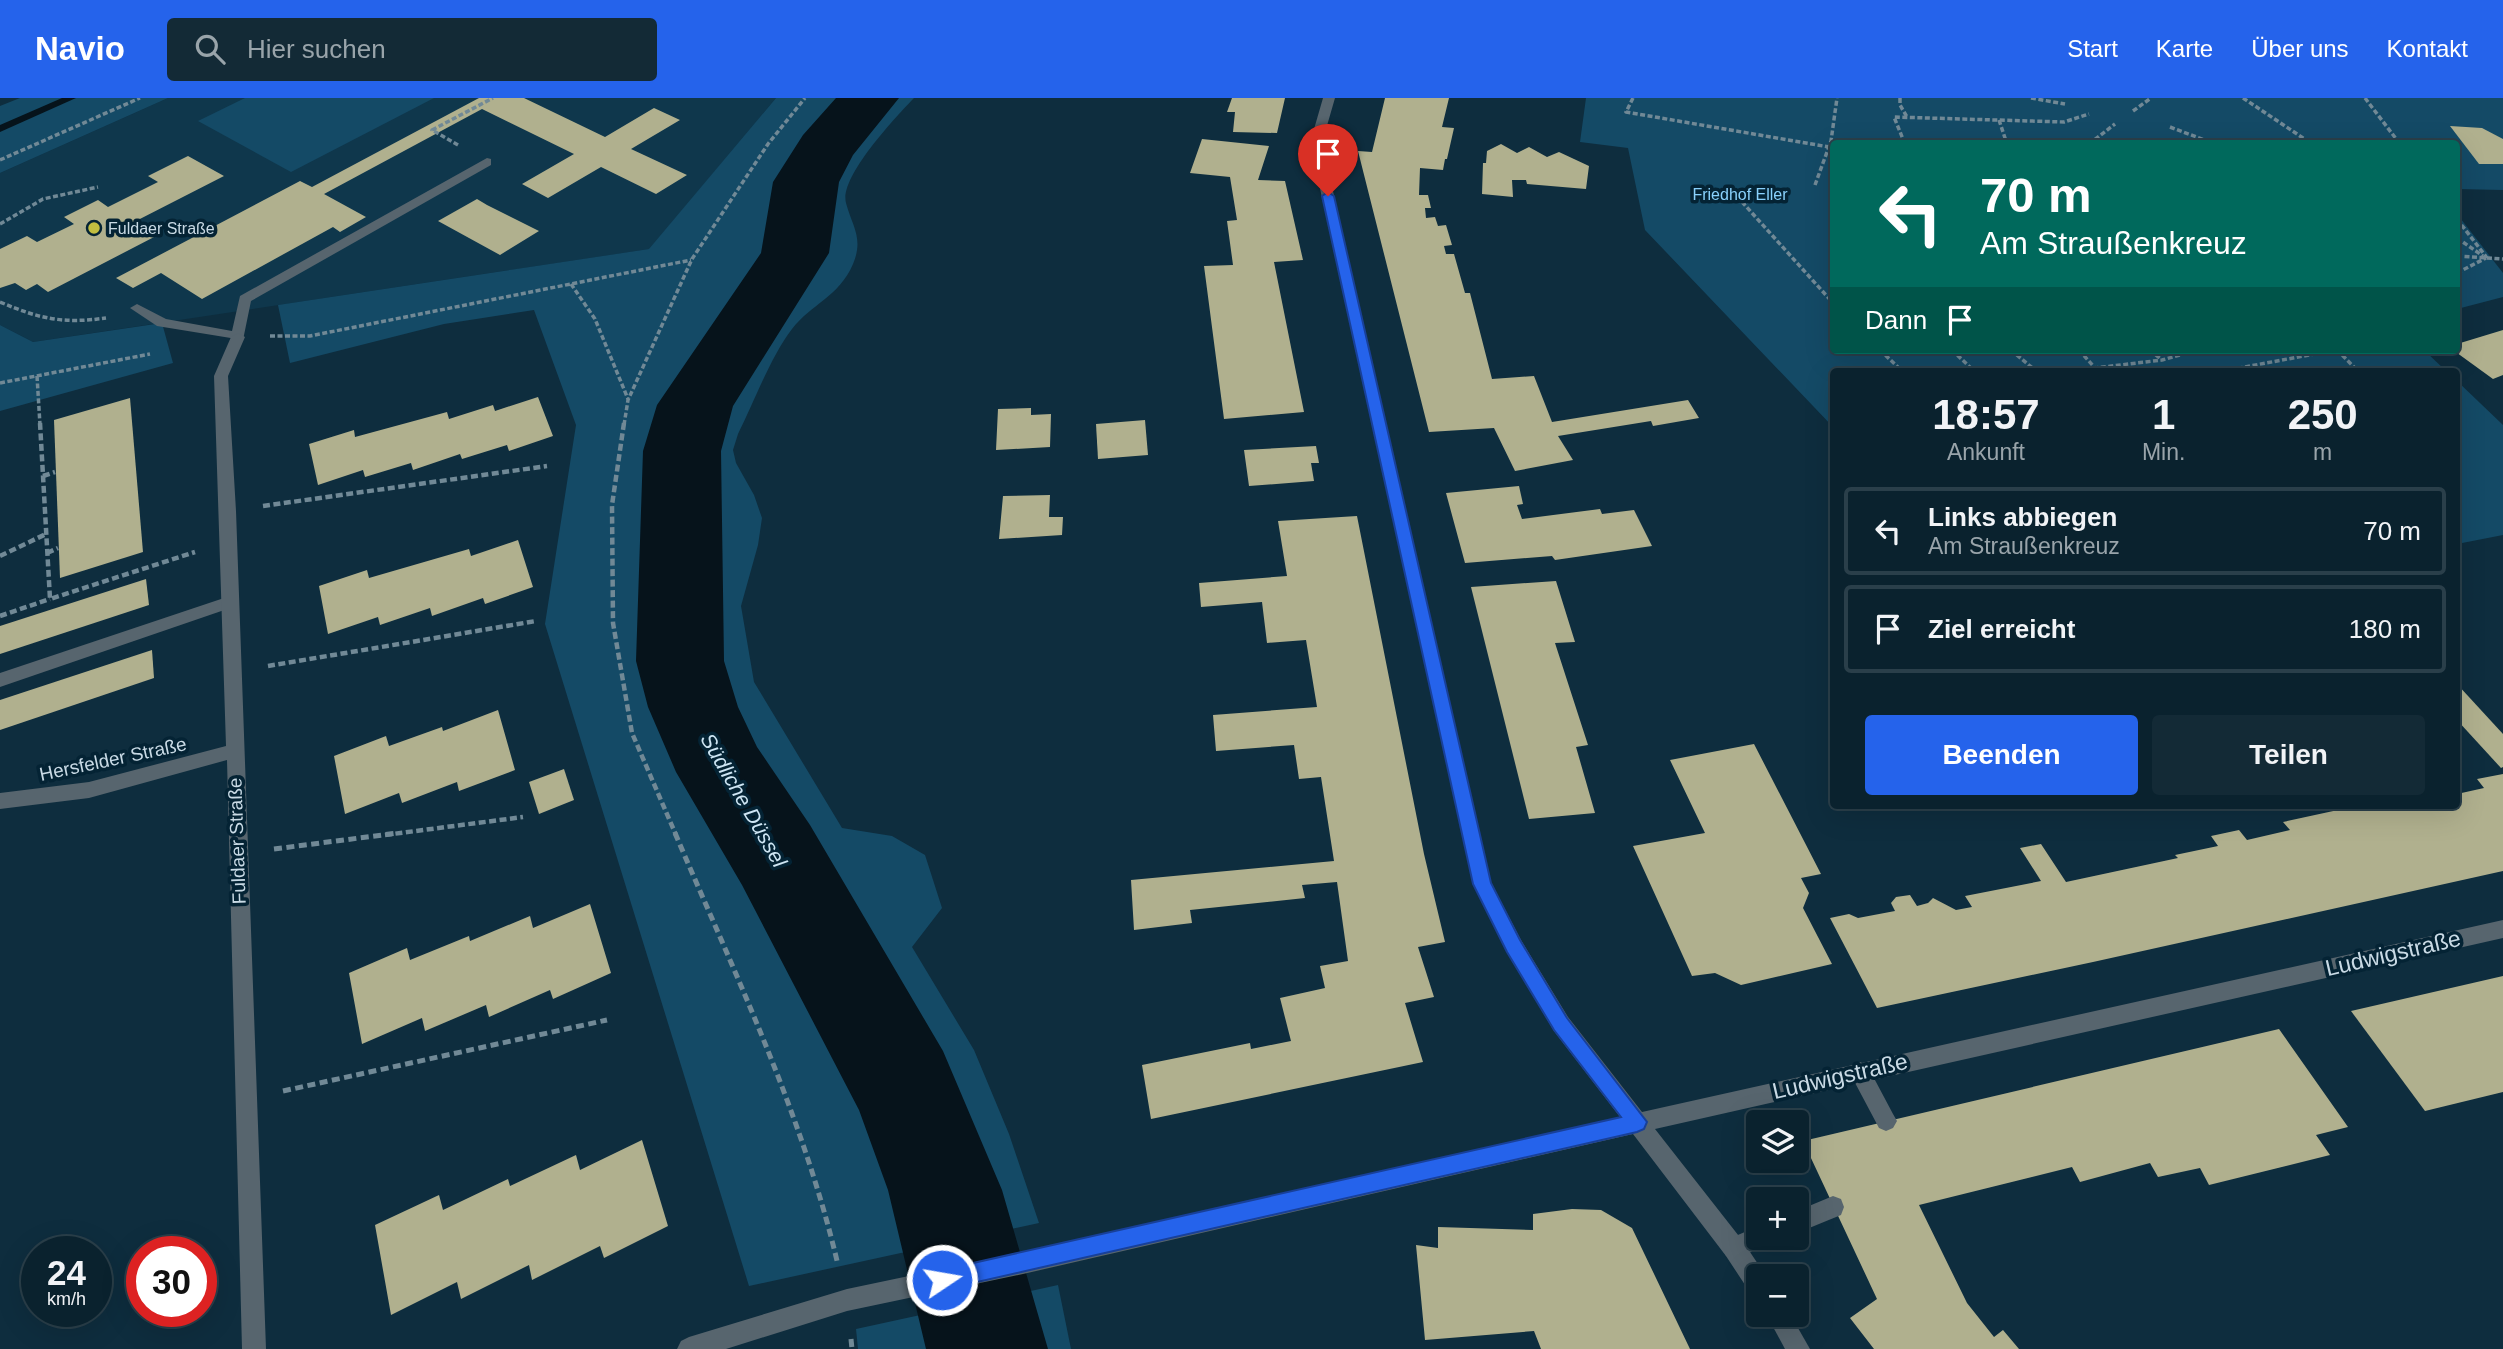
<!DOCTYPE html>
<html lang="de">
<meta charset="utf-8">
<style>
:root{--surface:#0a222e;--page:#132a36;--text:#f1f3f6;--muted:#99a4aa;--line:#2a3f4a;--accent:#2563eb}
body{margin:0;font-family:Arial,sans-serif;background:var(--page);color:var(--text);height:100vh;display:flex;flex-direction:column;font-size:26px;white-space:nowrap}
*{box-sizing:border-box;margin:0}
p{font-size:23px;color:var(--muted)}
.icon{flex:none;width:38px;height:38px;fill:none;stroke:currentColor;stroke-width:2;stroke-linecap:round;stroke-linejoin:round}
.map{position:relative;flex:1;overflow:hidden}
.details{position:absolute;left:1830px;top:270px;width:630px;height:441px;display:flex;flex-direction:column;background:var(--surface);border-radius:7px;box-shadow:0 7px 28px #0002,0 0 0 2px var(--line)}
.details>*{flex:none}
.hud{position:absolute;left:1830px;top:42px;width:630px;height:214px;border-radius:7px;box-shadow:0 7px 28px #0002,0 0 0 2px var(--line);background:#00695c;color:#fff;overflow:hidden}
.controls{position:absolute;left:1746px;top:1012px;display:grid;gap:14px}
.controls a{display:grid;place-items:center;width:63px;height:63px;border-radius:7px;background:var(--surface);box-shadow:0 7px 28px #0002,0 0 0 2px var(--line);font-size:35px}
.speed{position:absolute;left:21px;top:1138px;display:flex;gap:14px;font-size:35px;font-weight:700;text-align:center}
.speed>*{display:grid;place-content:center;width:91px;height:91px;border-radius:50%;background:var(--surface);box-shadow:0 7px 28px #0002,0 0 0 2px var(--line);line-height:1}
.speed small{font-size:18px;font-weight:400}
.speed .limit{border:10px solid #d22;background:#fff;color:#111}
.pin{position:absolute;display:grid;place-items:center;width:60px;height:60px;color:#fff;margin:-72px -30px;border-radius:50% 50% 50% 0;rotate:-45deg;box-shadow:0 0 7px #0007}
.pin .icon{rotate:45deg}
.me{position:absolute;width:77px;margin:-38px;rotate:78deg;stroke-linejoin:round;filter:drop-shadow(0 0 5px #0008)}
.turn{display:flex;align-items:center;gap:24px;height:147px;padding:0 35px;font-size:32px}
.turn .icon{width:91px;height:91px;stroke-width:2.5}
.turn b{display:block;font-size:49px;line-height:60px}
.then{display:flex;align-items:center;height:66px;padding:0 35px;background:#0003;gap:14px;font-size:26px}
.eta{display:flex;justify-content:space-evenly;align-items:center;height:119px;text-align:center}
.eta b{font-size:42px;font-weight:600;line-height:49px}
.button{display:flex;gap:14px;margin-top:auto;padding:14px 35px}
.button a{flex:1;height:80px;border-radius:7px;background:var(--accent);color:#fff;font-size:28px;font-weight:600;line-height:80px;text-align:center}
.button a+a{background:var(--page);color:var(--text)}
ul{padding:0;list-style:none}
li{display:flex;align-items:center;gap:21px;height:88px;margin:0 14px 10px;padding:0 21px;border:4px solid var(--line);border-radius:7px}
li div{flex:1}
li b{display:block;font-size:26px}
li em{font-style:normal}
header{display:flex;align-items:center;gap:42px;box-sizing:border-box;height:98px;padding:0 35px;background:var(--accent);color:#fff}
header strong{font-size:33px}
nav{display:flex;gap:38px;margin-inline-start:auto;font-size:24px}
.search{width:490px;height:63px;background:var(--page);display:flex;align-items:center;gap:18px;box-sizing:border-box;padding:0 24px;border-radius:7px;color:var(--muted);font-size:26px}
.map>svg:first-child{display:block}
.built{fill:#0f374c}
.green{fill:#144a66}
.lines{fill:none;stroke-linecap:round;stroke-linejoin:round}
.stream{fill:#06131b;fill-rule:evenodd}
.river{fill:#06131b;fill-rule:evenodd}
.building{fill:#b0b08e}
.path-far2{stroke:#718996;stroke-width:3.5;stroke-dasharray:5 2.5;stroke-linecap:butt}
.path-far1{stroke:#718996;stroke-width:4.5;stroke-dasharray:7 3.5;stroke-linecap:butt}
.path{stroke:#718996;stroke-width:5;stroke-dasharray:8 4.5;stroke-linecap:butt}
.service{fill:#57656e;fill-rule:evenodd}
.minor{fill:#57656e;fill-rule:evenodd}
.route{fill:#2563eb;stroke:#184099;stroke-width:2}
.poi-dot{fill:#c1be40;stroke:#042334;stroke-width:2.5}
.labels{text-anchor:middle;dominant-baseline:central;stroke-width:7;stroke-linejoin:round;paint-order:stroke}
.far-park-label{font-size:16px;fill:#89d1fc;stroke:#042334}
.far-poi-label{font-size:16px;fill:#c9dae5;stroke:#042334;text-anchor:start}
.street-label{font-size:19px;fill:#c9dae5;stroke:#042334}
.water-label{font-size:21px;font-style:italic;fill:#cfe6f4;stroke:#042334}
.near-street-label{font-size:23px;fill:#c9dae5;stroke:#042334}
</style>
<header>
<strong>Navio</strong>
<div class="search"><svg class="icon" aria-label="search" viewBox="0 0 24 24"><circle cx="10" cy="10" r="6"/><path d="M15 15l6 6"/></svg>Hier suchen</div>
<nav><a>Start</a><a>Karte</a><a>Über uns</a><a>Kontakt</a></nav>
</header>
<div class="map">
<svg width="2503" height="1251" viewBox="0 0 2503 1251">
<rect width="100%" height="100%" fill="#0e2d3e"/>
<!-- built -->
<polygon class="built" points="168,0 776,0 650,151 33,244 0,227 0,75"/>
<!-- green -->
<g class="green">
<polygon points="20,0 168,0 0,75 0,8"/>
<polygon points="245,0 434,0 291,74 198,23"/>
<path d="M776 0H914C896 19 839 79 846 105 852 128 864 140 853 166 839 199 811 206 792 231 771 258 754 304 738 336L733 352 736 365 754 397 762 420 758 447 741 508 754 584 842 730 892 738 925 757 942 810 912 849 974 952 1009 1036 1039 1125 749 1188 545 526 576 327 534 212 444 226 290 265 278 207 649 151Z"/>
<polygon points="1586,0 2503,0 2503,92 2457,91 2457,46 1834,46 1834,252 2424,252 2446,273 1834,273 1834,330 1645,132 1628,50 1580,44"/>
<polygon points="2457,116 2503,175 2503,199 2457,211"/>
<polygon points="162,225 173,265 0,313 0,227 33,244"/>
<polygon points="2457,283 2503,327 2503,437 2457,446"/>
<polygon points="1058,1187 1071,1251 858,1251 856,1231"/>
</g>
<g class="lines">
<!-- stream -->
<polygon class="stream" points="62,0 76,0 0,34 0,27"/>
<!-- river -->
<polygon class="river" points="836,0 899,0 853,57 839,84 829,155 733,308 721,353 724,563 738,609 757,649 810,727 943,953 1002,1092 1048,1251 926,1251 888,1092 859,1012 742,787 676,674 648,609 636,563 643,353 657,307 761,155 773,84 803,37"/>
</g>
<!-- building -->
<g class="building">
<polygon points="479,0 524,0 605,39 654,10 680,22 631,51 687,77 656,96 601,69 548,100 522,86 574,56 482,11 324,96 366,119 340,134 333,129 202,201 161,175 133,190 116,180 300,83 312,89"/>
<polygon points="1232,0 1285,0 1277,35 1233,34 1235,14 1227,14"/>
<polygon points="1385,0 1449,0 1442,29 1454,30 1447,61 1445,61 1443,72 1420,70 1419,97 1428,97 1431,110 1425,110 1426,120 1435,119 1438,128 1446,127 1452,147 1444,148 1446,156 1454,156 1465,195 1470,195 1492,281 1534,278 1552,324 1688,302 1699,320 1653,328 1651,323 1558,338 1573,362 1515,373 1494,330 1429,334 1358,53 1372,54"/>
<polygon points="2450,28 2482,30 2503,41 2503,66 2479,66"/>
<polygon points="1202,41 1269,48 1258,82 1285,83 1303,162 1274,164 1304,314 1224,321 1204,168 1233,167 1227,123 1237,122 1230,79 1190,75"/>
<polygon points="1501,46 1517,55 1529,49 1547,59 1559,54 1589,68 1586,91 1527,86 1526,82 1512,82 1513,99 1482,96 1483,65 1486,65 1487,53"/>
<polygon points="188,58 224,78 134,124 156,138 48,194 37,186 26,192 15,185 0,190 0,151 27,138 37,144 74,126 64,119 98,102 108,109 158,84 148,78"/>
<polygon points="477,101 487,107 539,133 500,157 438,123"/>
<polygon points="2503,232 2503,277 2493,281 2453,252 2457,252 2457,246"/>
<polygon points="538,299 553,338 509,353 507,347 462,361 460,356 413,372 411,365 365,379 363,372 318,387 309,346 354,332 355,339 447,314 449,321 493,307 495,313"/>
<polygon points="130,300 143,454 60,480 54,322"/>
<polygon points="1031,310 1031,317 1051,316 1050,349 996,352 998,311"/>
<polygon points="1145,322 1148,357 1098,361 1096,326"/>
<polygon points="1316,348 1319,365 1311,365 1314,383 1249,388 1244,352"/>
<polygon points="1519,388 1523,406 1517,407 1522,421 1600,411 1602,416 1634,412 1652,448 1555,462 1552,458 1465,465 1446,395"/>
<polygon points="1050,397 1049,419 1063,419 1062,437 999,441 1003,398"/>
<polygon points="1357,418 1424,756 1445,844 1418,849 1434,899 1405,905 1423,964 1151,1021 1142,967 1250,945 1251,951 1291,943 1280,900 1325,890 1320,868 1348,863 1337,784 1302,787 1305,800 1190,812 1192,825 1134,832 1131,782 1334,763 1321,679 1299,681 1294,647 1216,653 1213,617 1317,609 1306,542 1267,545 1262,504 1201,509 1199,485 1287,478 1278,423"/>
<polygon points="518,442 533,489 485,506 483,500 432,518 430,510 380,527 378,519 328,536 319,488 367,472 369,480 469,451 471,458"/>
<polygon points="146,481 149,507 0,556 0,528"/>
<polygon points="1556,483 1575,544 1555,545 1588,647 1576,649 1595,715 1529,721 1471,489"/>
<polygon points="152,552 154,580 0,632 0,602"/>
<polygon points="2457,586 2503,636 2503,669 2501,670 2457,622"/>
<polygon points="498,612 515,672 459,693 457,684 402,705 399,695 345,716 334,658 386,638 389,648 442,629 443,633"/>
<polygon points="1754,646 1821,776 1801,780 1809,795 1803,810 1832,866 1741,887 1715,875 1692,878 1633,748 1705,735 1670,662"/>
<polygon points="564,671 574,702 539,716 529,684"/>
<polygon points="2503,676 2503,773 2093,864 1877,910 1830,820 1849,816 1858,820 1895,813 1891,805 1896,799 1910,797 1917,808 1928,805 1933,800 1956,812 1972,809 1965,798 2041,783 2020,750 2041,746 2066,784 2178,760 2175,757 2218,748 2211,738 2239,732 2247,742 2290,732 2283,724 2361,707 2367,707 2373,713 2404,707 2457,707 2457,696 2484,690 2477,681"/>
<polygon points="590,806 611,875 553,901 550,892 489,919 486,907 425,933 422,920 362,946 349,875 407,850 410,862 469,838 470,843 530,818 533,830"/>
<polygon points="2503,878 2503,994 2425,1013 2351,913"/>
<polygon points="2279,931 2348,1029 2316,1037 2330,1057 2209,1087 2200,1070 2158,1079 2150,1065 2080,1084 2072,1069 1919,1107 1967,1205 1994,1239 2003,1232 2019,1251 1874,1251 1850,1220 1877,1201 1803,1043"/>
<polygon points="642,1042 668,1128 604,1160 600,1148 532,1182 529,1167 461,1201 457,1184 391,1217 375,1127 439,1097 443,1112 508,1081 510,1088 576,1057 580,1072"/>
<polygon points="1572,1111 1601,1112 1632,1130 1690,1251 1541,1251 1534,1233 1425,1242 1416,1147 1438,1150 1438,1129 1533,1132 1533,1116"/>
</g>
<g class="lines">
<!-- path-far2 -->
<g class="path-far2">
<polyline points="1633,0 1626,14 1829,49"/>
<polyline points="1900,0 1900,7 1907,19"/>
<polyline points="2031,0 2065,6"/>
<polyline points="2243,0 2312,46"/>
<polyline points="2365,0 2400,46"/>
<polyline points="2133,13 2151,0"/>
<polyline points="1999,22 2007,46"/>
<polyline points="2170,29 2215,46"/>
<polyline points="1905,46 1894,19 2064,24 2089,16"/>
<polyline points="2089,46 2115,26"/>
<polyline points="458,47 432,32 493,0"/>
<polyline points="0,62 140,0"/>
<polyline points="1815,87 1831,43 1837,0"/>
<polyline points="1766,98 1743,105 1834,206"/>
<polyline points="2457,121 2487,160"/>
<polyline points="0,126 43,101 98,89"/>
<polyline points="2457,140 2483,158"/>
<polyline points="2457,158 2503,161"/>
<polyline points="2457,175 2486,160"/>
<polyline points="571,186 595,221 628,301"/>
<path d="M0 204C40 221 63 226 106 220"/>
<polyline points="270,238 310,238 691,162"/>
<polyline points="1880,252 1902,273"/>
<polyline points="1952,252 1974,273"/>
<polyline points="2011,252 2036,273"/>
<polyline points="2079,252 2095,270 2162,262 2198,252"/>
<polyline points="2150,252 2162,262"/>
<polyline points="2337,252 2358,273"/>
<polyline points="2223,273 2336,252"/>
<polyline points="37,278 40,327"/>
<polyline points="0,285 150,256"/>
<polyline points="624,327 628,302 692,161 768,46 805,0"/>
</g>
<!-- path-far1 -->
<g class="path-far1">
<polyline points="40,325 50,501 195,454"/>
<polyline points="624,325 612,407 613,525 632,635 676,737"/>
<polyline points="43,378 55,374"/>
<polyline points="263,408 547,368"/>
<polyline points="47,455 58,450"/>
<polyline points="0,458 46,436"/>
<polyline points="0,518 50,501"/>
<polyline points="268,568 536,523"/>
<polyline points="385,737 523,719"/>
</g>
<!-- path -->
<g class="path">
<path d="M675 735C735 876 803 1017 838 1167"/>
<polyline points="274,751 398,735"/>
<polyline points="283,993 607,922"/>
<polyline points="851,1241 852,1251"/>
</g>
<!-- service -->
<g class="service">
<polygon points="487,60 491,61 491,67 251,203 243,242 157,228 130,210 137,206 166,221 232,233 240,198"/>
<polygon points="230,498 238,504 236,508 0,589 0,575"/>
<polygon points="1860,964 1867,967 1893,1016 1897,1023 1893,1030 1886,1033 1879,1030 1853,981 1850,974 1853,967"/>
<polygon points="1833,1098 1841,1101 1844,1109 1841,1117 1797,1135 1797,1113"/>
<polygon points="1759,1128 1759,1139 1771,1139 1768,1147 1734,1161 1726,1158 1723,1150 1726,1142"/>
</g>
<!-- minor -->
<g class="minor">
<polygon points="1323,0 1335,0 1322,45 1491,785 1521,842 1568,919 1642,1014 2503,822 2503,840 1655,1031 1742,1142 1766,1178 1759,1178 1759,1199 1751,1196 1726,1158 1633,1036 1023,1176 847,1213 726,1251 677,1251 681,1243 689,1239 847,1191 1023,1154 1620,1019 1554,933 1507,854 1473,786 1310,45"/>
<polygon points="238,235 245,239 228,278 236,413 266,1251 242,1251 227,662 89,700 0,711 0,695 89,684 226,648 214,278 231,239"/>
<polygon points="1766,1216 1790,1216 1810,1251 1785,1251"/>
</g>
</g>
<!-- route -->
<polygon class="route" points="1328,94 1334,98 1491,785 1520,842 1567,920 1647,1024 1644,1031 1637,1034 942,1192 935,1189 932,1182 935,1175 942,1172 1621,1019 1554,932 1507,854 1473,786 1322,98"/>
<!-- markers -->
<circle class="poi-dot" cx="94" cy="130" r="7"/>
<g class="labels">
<!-- far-park labels -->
<g class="far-park-label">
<text x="1740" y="96">Friedhof Eller</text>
</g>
<!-- far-poi labels -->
<g class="far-poi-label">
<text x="108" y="130">Fuldaer Straße</text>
</g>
<!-- street labels -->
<g class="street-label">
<text transform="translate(113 661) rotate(-12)">Hersfelder Straße</text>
<text transform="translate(237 743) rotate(-92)">Fuldaer Straße</text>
</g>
<!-- water labels -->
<g class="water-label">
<text transform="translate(744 702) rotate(60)">Südliche Düssel</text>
</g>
<!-- near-street labels -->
<g class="near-street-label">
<text transform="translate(2393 855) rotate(-13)">Ludwigstraße</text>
<text transform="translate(1840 978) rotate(-13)">Ludwigstraße</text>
</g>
</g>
</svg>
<div class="controls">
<a><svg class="icon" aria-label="layers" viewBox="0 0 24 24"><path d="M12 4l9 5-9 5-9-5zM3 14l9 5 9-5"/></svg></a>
<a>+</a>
<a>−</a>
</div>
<div class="speed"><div>24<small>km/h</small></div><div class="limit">30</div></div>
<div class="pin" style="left:1328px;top:98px;background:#d93025"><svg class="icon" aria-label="arrive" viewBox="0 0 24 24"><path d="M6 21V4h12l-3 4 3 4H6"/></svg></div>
<svg class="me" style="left:942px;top:1182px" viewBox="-20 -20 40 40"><circle r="17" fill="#2563eb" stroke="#fff" stroke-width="3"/><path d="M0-11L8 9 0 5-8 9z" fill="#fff"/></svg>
<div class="hud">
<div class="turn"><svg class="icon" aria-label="left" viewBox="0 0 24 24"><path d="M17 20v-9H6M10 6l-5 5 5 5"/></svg><div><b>70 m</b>Am Straußenkreuz</div></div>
<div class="then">Dann<svg class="icon" aria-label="arrive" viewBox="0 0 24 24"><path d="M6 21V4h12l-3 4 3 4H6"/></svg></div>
</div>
<section class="details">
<div class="eta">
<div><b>18:57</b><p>Ankunft</p></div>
<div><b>1</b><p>Min.</p></div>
<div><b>250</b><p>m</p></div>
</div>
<ul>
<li><svg class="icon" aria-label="left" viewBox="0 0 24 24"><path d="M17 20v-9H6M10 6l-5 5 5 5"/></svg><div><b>Links abbiegen</b><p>Am Straußenkreuz</p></div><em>70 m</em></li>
<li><svg class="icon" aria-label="arrive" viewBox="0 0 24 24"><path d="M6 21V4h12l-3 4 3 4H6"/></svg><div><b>Ziel erreicht</b></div><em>180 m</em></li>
</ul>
<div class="button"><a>Beenden</a><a>Teilen</a></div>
</section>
</div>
